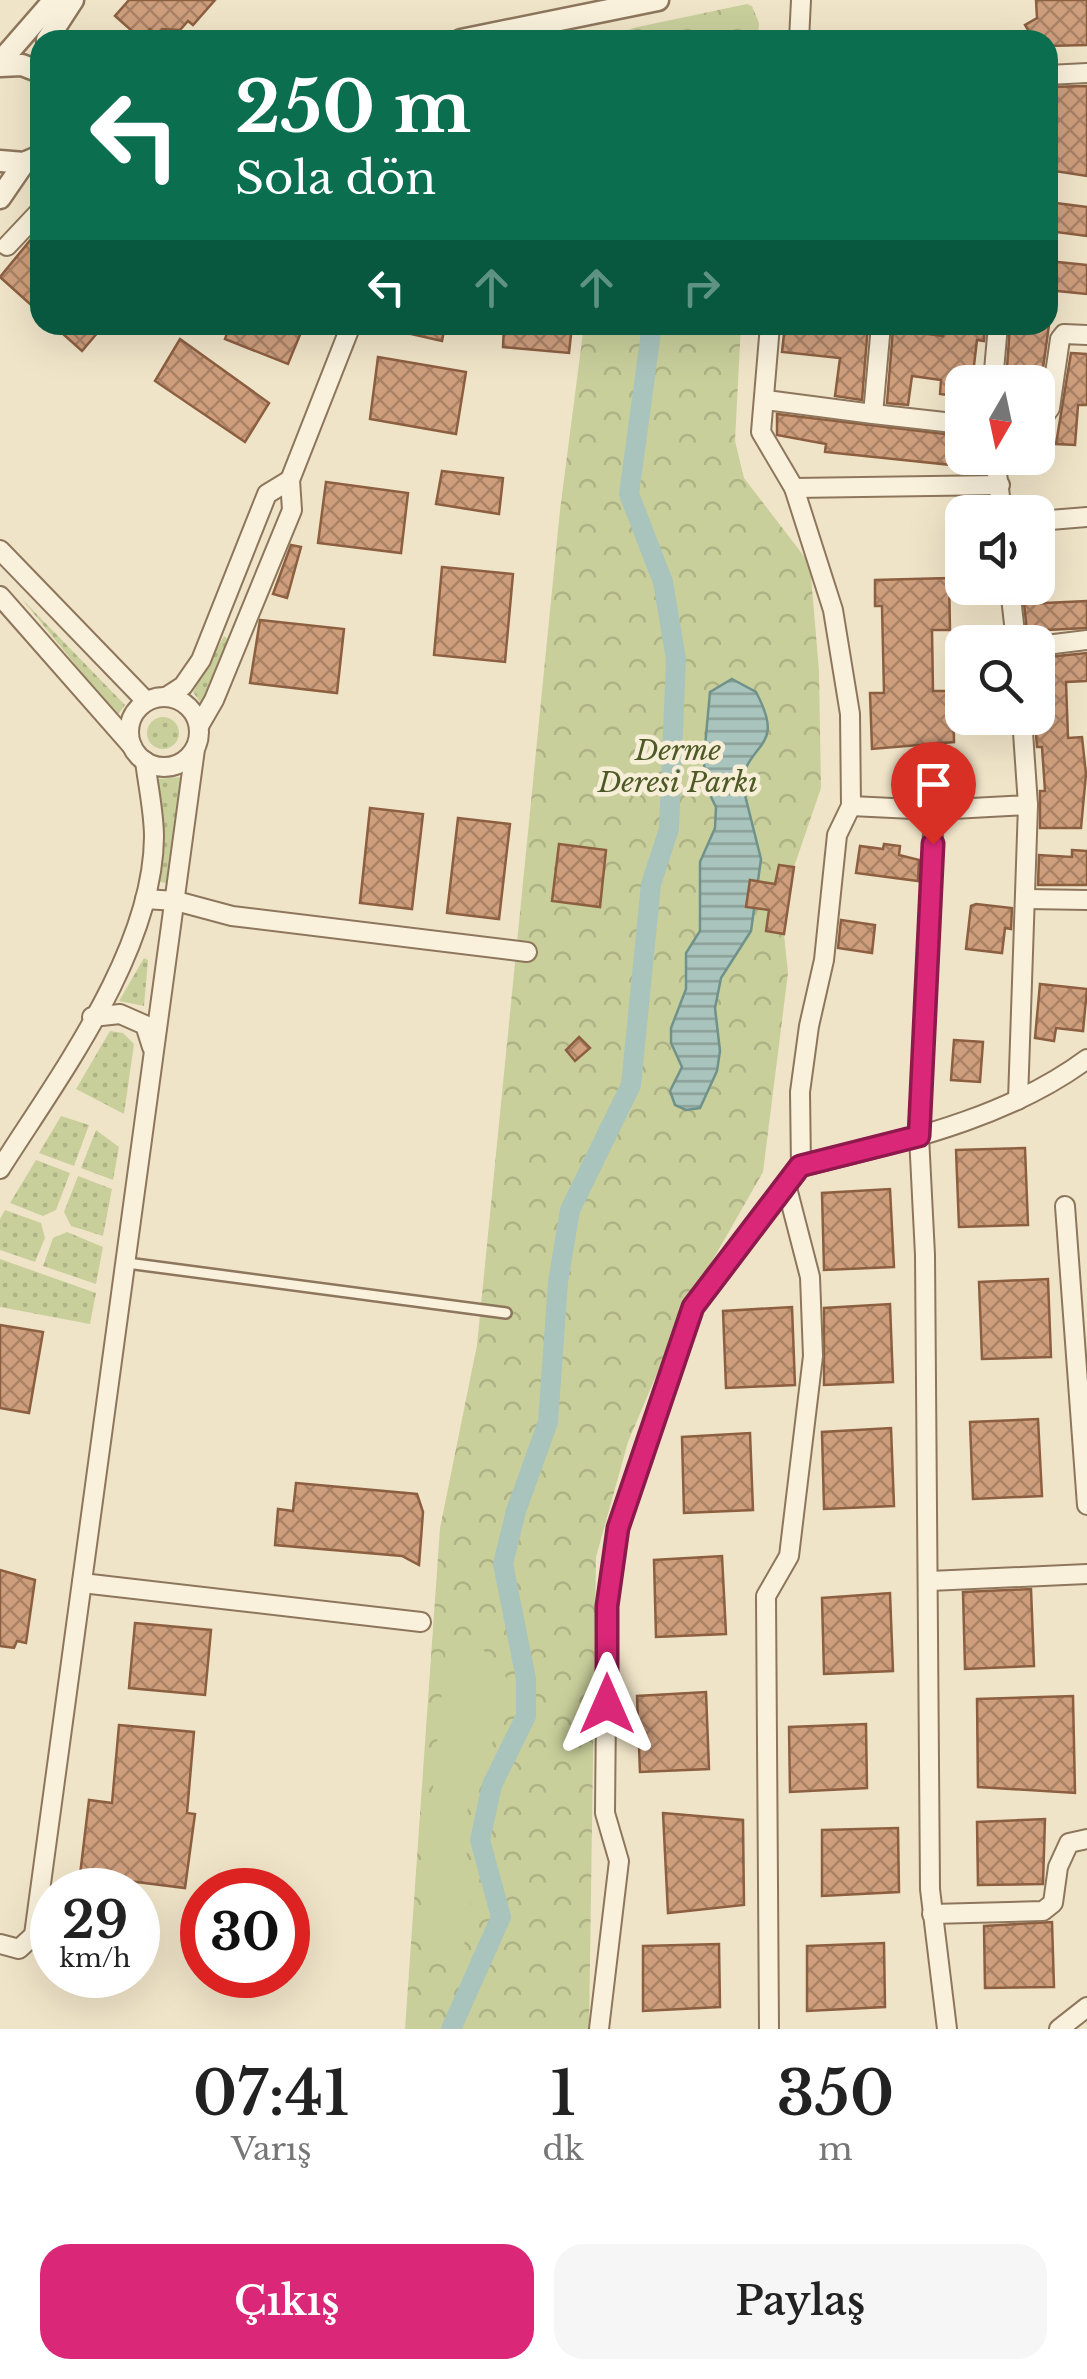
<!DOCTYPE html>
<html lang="tr">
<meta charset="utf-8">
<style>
:root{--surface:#fff;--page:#f6f6f6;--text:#222;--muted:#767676;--accent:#db2777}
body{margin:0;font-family:"Libre Baskerville",serif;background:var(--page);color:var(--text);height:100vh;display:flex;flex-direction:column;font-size:38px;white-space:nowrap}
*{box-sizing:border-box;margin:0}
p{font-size:32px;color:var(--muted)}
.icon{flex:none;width:55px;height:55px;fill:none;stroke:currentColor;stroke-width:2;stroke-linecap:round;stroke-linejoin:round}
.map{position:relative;height:2029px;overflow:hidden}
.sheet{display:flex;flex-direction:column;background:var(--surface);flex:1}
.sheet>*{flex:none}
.top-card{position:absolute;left:30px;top:30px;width:1028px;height:305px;border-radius:30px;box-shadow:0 10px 40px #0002;background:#0b6e4f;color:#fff;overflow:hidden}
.needle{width:65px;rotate:189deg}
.buttons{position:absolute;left:945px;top:365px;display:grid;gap:20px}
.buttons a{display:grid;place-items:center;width:110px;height:110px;border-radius:20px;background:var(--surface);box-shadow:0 10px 40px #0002;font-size:50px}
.speed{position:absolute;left:30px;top:1868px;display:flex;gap:20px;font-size:50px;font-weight:700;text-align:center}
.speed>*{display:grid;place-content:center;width:130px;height:130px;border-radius:50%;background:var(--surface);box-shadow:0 10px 40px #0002;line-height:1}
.speed small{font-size:25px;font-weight:400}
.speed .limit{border:15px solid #d22;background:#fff;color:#111}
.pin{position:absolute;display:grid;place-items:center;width:85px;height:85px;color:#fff;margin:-102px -42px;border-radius:50% 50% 50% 0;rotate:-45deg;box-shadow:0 0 10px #0007}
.pin .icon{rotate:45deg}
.me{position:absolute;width:110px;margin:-55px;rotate:0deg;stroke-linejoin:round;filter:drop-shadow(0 0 8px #0008)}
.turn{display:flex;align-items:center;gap:35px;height:210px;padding:0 40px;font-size:45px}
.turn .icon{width:130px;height:130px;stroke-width:2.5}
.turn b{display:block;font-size:70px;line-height:85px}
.lanes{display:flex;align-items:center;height:95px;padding:0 40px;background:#0003;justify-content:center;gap:50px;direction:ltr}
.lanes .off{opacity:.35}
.eta{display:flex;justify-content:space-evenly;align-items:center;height:170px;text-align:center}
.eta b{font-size:60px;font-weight:600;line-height:70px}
.primary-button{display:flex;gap:20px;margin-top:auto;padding:20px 40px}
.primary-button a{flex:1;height:115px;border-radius:30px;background:var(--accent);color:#fff;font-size:40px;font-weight:600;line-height:115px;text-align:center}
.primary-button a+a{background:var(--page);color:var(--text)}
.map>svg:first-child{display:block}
.grass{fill:url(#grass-dots)}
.park{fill:url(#park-crowns)}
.garden{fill:#c9cf9b}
.water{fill:url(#water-rules);stroke:#6f938a;stroke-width:2.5}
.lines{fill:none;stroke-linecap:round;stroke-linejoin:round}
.canal{stroke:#a9c4bc;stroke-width:20}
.building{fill:url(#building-cross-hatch);stroke:#8d5f41;stroke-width:2.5}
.service-casing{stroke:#8d765c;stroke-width:14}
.minor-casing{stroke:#8d765c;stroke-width:22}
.tertiary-casing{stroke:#8d765c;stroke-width:25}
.service{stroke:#faf1dc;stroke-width:9}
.minor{stroke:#faf1dc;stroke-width:18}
.tertiary{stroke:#faf1dc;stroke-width:20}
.route-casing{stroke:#8e194d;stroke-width:25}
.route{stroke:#db2777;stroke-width:18}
.labels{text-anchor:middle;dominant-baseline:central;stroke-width:9;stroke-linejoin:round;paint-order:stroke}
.park-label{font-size:28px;font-style:italic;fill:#4d5a26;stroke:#f7eed8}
</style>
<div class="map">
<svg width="1087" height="2029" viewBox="0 0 1087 2029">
<defs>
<pattern id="grass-dots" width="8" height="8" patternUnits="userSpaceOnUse" patternTransform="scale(2.5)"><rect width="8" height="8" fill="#c9cf9b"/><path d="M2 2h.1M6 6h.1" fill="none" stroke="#aeb285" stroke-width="1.8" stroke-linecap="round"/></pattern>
<pattern id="park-crowns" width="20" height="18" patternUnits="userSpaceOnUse" patternTransform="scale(2.5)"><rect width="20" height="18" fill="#c9cf9b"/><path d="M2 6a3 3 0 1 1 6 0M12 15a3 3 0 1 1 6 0" fill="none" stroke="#aeb285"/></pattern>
<pattern id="water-rules" width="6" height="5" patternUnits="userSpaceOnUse" patternTransform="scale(2.5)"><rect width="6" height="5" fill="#a9c4bc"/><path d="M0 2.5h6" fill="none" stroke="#8ba098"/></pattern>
<pattern id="building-cross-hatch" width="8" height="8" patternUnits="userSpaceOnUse" patternTransform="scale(2.5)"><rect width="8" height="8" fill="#cf9f7d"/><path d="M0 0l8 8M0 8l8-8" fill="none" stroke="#a98266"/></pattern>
</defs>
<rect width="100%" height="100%" fill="#f0e4c8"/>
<!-- grass -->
<g class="grass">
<polygon points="22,599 125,705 117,716"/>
<polygon points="224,636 229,640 202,705 193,692"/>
<circle cx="163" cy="733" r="16"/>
<polygon points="181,777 167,883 159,882 165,835 157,779"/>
<polygon points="144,958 148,960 144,1006 119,1001"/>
<polygon points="110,1031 123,1033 134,1044 124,1114 76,1089"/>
<polygon points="61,1116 89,1125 74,1166 39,1153"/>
<polygon points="96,1130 119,1147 113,1180 81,1168"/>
<polygon points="36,1160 70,1173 56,1210 43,1216 10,1203"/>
<polygon points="78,1176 112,1189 103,1236 71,1226 64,1212"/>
<polygon points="5,1210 41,1223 45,1238 35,1262 0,1250 0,1219"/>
<polygon points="67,1232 103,1247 96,1284 43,1266 53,1238"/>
<polygon points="0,1259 96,1293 90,1324 0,1307"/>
</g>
<!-- park -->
<g class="park">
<polygon points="747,4 752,6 759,23 758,40 621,40 622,33 633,28"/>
<polygon points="584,325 741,325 735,441 744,478 810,564 819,671 821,788 794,867 784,934 788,973 763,1172 683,1312 628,1442 596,1557 589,2029 405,2029 440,1528 477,1345 560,510"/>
</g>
<!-- garden -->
<path class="garden" d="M459 1645 481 1647 511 1683C507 1727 477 1763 468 1807 458 1857 484 1902 461 1952L426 1946 419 1936 446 1648Z"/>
<!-- water -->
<path class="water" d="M732 679 756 692C785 747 753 740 741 779L761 859 751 931 721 978 715 1008 720 1051 717 1071 700 1108 686 1110 675 1105 670 1091 682 1067 671 1043V1028L686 989V953L700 931V862L715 828 716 807 705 785 704 757 710 692Z"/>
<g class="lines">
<!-- canal -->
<polyline class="canal" points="451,2029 501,1917 480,1840 492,1785 526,1716 526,1679 503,1564 516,1511 548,1422 558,1282 570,1210 631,1085 651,884 669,829 676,659 663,582 629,494 652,325"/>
</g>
<!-- building -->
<g class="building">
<polygon points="129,0 215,0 193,25 188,21 180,30 162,29 156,35 150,29 141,39 115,16"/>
<polygon points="1036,0 1087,0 1087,45 1048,46 1048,40 1034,40 1025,25 1037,18"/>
<polygon points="1087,86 1087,176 1048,170 1048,87"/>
<polygon points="1048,202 1087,207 1087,236 1048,231"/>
<polygon points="32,238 40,246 40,313 0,277"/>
<polygon points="1048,261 1087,265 1087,294 1048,290"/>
<polygon points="53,325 104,325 82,351"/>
<polygon points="230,325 304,325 288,364 225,339"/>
<polygon points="398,325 445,325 442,341 398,331"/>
<polygon points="504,325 572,325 569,353 503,347"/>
<polygon points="785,325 868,325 862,400 835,396 840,358 782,352"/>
<polygon points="944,325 985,325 984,341 977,340 972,382 962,382 962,397 940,394 941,380 912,376 908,405 887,403 893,329 943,336"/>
<polygon points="1010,325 1049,325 1043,368 1034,367 1032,382 1006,382"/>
<polygon points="180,339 269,403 245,442 155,381"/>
<polygon points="1071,353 1087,354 1087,405 1078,405 1075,445 1056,444"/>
<polygon points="378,357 466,372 456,434 370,419"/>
<polygon points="777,414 962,436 962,461 952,461 952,465 825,452 826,444 777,435"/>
<polygon points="442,471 503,478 499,514 436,504"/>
<polygon points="326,482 408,493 401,553 318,543"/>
<polygon points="291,545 301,547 287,598 273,594"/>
<polygon points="442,567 513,574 505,662 434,655"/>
<polygon points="949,578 950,630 932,630 933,691 953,691 954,742 872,749 870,693 884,693 882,606 875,606 875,580"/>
<polygon points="1087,601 1087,628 1027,631 1024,604"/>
<polygon points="260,620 344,629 337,693 250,683"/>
<polygon points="1087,653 1087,681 1066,682 1068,738 1082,737 1086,774 1081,828 1040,828 1040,791 1045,791 1042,747 1037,747 1035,722 1038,658"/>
<polygon points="370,808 423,814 412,909 360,903"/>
<polygon points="458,818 510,824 499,919 447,913"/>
<polygon points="559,844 606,850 600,907 552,901"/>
<polygon points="884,844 900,846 899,855 919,860 918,881 856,873 860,846 883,849"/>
<polygon points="1072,850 1087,851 1087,885 1038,885 1039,855 1072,857"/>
<polygon points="779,865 794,867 784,934 766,931 769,910 746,907 750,880 775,884"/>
<polygon points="976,904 1012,908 1011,929 1005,928 1002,953 966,949 971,906"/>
<polygon points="841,920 875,925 872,953 838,948"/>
<polygon points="1040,984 1087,989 1083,1031 1056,1028 1054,1041 1035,1038"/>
<polygon points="579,1037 590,1048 575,1061 566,1050"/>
<polygon points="954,1040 983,1042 980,1082 951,1080"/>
<polygon points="1025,1148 1028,1225 959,1227 956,1150"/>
<polygon points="890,1189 894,1267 824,1270 822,1193"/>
<polygon points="1048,1279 1051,1357 982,1359 979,1282"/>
<polygon points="890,1304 893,1382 824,1385 824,1308"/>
<polygon points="792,1307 795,1385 726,1388 723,1311"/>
<polygon points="0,1325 43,1332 29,1413 0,1408"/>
<polygon points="1038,1419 1042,1496 973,1499 970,1422"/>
<polygon points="891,1428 894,1506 824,1509 822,1432"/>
<polygon points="750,1433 753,1510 684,1513 682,1437"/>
<polygon points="296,1483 417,1494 423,1512 419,1565 402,1556 275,1545 278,1509 293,1511"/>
<polygon points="722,1556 726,1634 656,1637 654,1560"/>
<polygon points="0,1570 35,1580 26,1643 17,1641 14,1648 0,1646"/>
<polygon points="1031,1589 1034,1666 965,1669 963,1592"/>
<polygon points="890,1593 893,1671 824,1674 822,1598"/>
<polygon points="135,1623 211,1630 205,1695 129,1688"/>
<polygon points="706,1692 709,1769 640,1772 637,1696"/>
<polygon points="1073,1696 1075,1793 978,1787 977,1699"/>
<polygon points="866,1724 867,1788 790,1792 789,1727"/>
<polygon points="119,1725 194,1732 187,1813 195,1814 185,1888 80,1875 89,1800 112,1803"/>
<polygon points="663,1813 743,1820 744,1905 668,1913"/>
<polygon points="1045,1819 1043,1884 978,1885 977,1822"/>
<polygon points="898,1828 899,1892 822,1896 822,1830"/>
<polygon points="1052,1922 1054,1987 985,1988 984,1926"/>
<polygon points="884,1943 885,2007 807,2011 807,1946"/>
<polygon points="719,1944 720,2007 643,2011 643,1946"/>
</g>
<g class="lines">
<!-- service casing -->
<g class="service-casing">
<polyline id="service" points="127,1263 506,1313"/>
</g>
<!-- minor casing -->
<g class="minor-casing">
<g id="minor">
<polyline points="799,40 801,0"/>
<polyline points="1048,75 1087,73"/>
<polyline points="7,246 40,211"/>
<polyline points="993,382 998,325"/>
<polyline points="766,400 873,414 881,325"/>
<polyline points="873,414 962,424"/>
<polyline points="1038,424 1050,408 1060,339 1064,334 1087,335"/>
<polyline points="995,458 1002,512"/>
<polyline points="290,480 351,325"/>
<polyline points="794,488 1000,485"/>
<polyline points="1038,521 1087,517"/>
<polyline points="0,550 146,701"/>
<polyline points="1010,588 1016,642"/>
<polyline points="0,596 132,746"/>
<polyline points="1038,646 1087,640"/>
<polyline points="166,697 183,686 201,660 267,494 290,480 292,510 214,700 199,726"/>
<circle cx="164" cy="732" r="35"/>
<polyline points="851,806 934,810 919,1136 925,1255 930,1889 947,2029"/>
<polyline points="934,810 1028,805 1022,718"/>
<polyline points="145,899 176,901 232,916 527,952"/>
<polyline points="1027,899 1087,900"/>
<polyline points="92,1017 120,1014 145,1025 152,1047"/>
<polyline points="1018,1100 1028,805"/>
<path d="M801 1167C898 1142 1005 1120 1087 1059"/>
<path d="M0 1169C59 1076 153 951 154 837 154 812 148 786 145 761"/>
<polyline points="1065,1206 1087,1505"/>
<polyline points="930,1581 1087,1574"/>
<polyline points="82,1583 421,1622"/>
<polyline points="932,1914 1043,1911 1053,1903 1058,1867 1069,1843 1087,1839"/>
<polyline points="0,1944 19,1949 34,1935 195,749"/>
<polyline points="599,2029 619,1861 605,1813 607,1605 618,1528 693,1307 801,1167 800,1092 809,1026 824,960 837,835 851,806 850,714 833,610 794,488 761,432 770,325"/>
<polyline points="769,2029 766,1596 789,1556 813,1356 810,1277 786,1184"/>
<polyline points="1059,2029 1087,2007"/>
</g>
</g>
<!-- tertiary casing -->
<g class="tertiary-casing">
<g id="tertiary">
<polyline points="47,40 73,0"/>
<polyline points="461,40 658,0"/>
<polyline points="0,62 54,0"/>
<polyline points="0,66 22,65 40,72"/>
<polyline points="0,161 24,163 40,156"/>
<polyline points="0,198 24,163"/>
</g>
</g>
<!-- service -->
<use href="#service" class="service"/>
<!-- minor -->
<use href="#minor" class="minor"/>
<!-- tertiary -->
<use href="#tertiary" class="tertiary"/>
</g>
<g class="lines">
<!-- route casing -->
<g class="route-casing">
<polyline id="route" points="607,1704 607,1606 618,1528 693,1307 800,1166 919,1136 933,844"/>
</g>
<!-- route -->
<use href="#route" class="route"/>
</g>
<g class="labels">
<!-- park labels -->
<g class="park-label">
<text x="678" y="750">Derme<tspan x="678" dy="32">Deresi Parkı</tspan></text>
</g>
</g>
</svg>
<div class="buttons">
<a><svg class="needle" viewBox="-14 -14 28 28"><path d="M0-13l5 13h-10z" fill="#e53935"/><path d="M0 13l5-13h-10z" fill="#767676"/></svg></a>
<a><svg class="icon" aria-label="sound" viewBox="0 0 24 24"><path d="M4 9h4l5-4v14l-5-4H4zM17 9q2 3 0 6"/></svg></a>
<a><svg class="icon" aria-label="search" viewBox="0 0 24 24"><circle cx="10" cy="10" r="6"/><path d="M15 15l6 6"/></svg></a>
</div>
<div class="speed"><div>29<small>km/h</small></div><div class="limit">30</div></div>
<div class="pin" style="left:933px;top:844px;background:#d93025"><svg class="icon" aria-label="arrive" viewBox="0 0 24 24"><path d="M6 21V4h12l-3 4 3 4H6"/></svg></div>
<svg class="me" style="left:607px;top:1704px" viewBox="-20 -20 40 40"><path d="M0-17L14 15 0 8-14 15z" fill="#db2777" stroke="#fff" stroke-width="4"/></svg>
<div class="top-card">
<div class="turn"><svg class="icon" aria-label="left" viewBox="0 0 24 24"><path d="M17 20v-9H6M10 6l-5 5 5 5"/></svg><div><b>250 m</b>Sola dön</div></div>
<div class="lanes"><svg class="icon" aria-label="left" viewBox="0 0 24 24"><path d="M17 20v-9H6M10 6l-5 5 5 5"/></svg><svg class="icon off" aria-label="ahead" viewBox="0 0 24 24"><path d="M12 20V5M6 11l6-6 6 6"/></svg><svg class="icon off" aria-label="ahead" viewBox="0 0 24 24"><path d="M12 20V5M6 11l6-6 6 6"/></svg><svg class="icon off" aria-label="right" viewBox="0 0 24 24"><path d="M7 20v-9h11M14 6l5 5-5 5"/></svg></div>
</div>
</div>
<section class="sheet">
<div class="eta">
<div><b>07:41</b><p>Varış</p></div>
<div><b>1</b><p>dk</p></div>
<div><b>350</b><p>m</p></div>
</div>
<div class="primary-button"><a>Çıkış</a><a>Paylaş</a></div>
</section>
